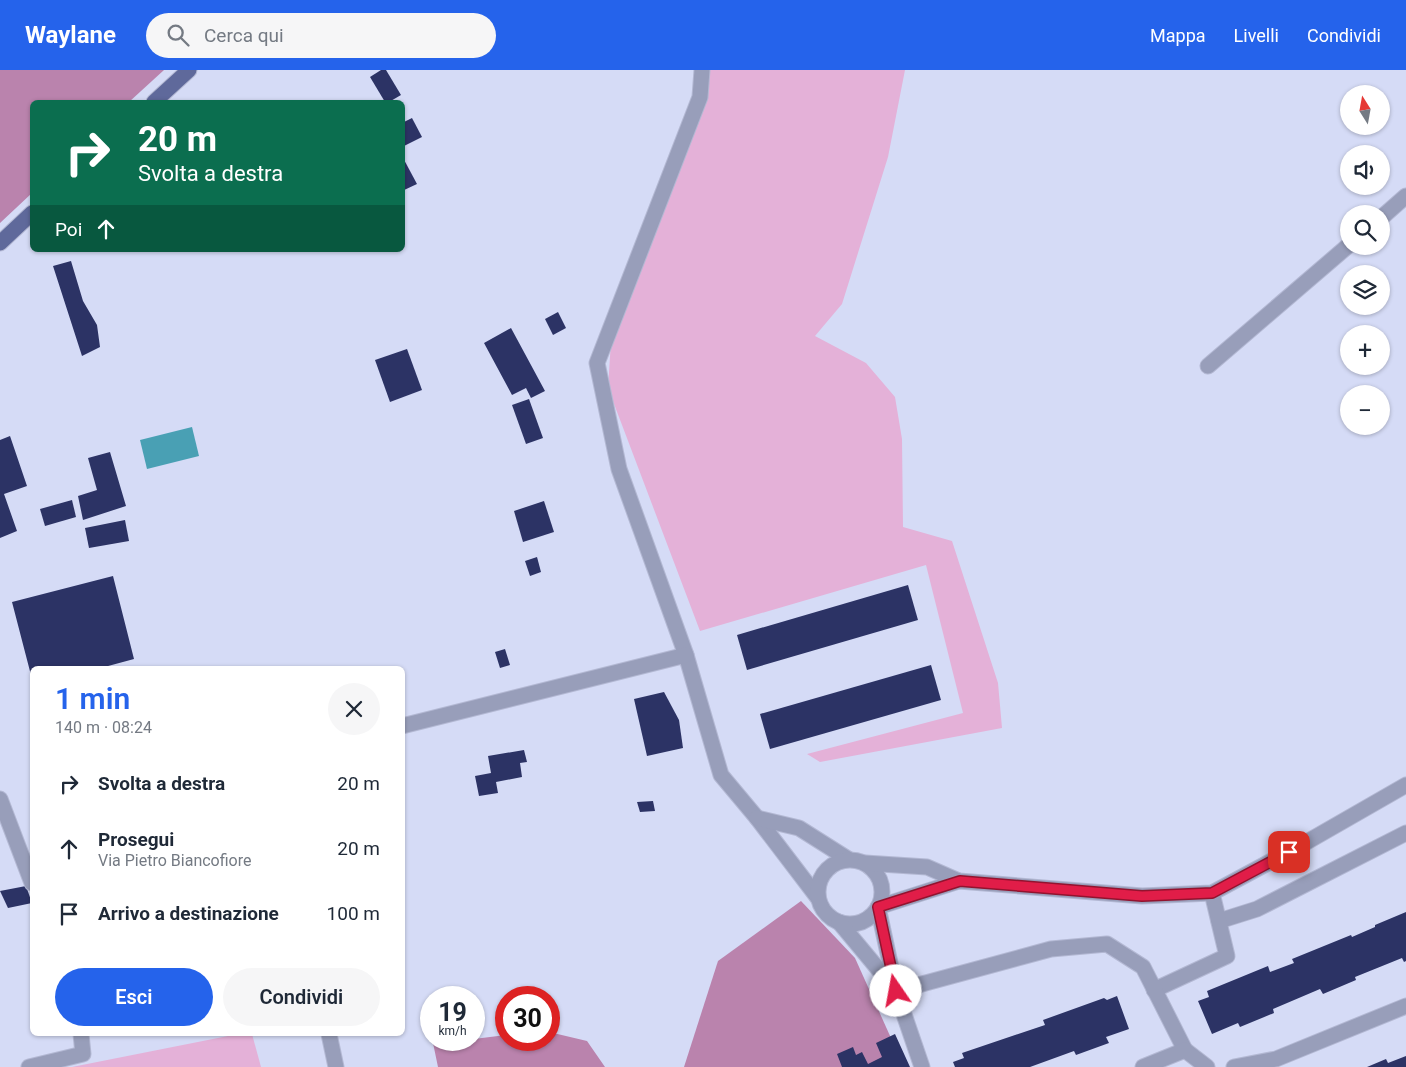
<!DOCTYPE html>
<html lang="it">
<meta charset="utf-8">
<style>
:root{--surface:#fff;--page:#f6f6f7;--text:#1f2937;--muted:#747a83;--accent:#2563eb}
body{margin:0;font-family:Roboto,sans-serif;background:var(--page);color:var(--text);height:100vh;display:flex;flex-direction:column;font-size:19px;white-space:nowrap}
*{box-sizing:border-box;margin:0}
p{font-size:16px;color:var(--muted)}
.icon{flex:none;width:28px;height:28px;fill:none;stroke:currentColor;stroke-width:2;stroke-linecap:round;stroke-linejoin:round}
.map{position:relative;flex:1;overflow:hidden}
.details{position:absolute;left:30px;top:596px;width:375px;height:370px;display:flex;flex-direction:column;background:var(--surface);border-radius:8px;box-shadow:0 1px 4px #0004}
.details>*{flex:none}
.top-card{position:absolute;left:30px;top:30px;width:375px;height:152px;border-radius:8px;box-shadow:0 1px 4px #0004;background:#0b6e4f;color:#fff;overflow:hidden}
.needle{width:32px;rotate:349deg}
.tools{position:absolute;left:1340px;top:15px;display:grid;gap:10px}
.tools a{display:grid;place-items:center;width:50px;height:50px;border-radius:50%;background:var(--surface);box-shadow:0 1px 4px #0004;font-size:25px}
.speed{position:absolute;left:420px;top:916px;display:flex;gap:10px;font-size:25px;font-weight:700;text-align:center}
.speed>*{display:grid;place-content:center;width:65px;height:65px;border-radius:50%;background:var(--surface);box-shadow:0 1px 4px #0004;line-height:1}
.speed small{font-size:12px;font-weight:400}
.speed .limit{border:8px solid #d22;background:#fff;color:#111}
.pin{position:absolute;display:grid;place-items:center;width:42px;height:42px;color:#fff;margin:-21px;border-radius:10px;box-shadow:0 2px 8px #0006}
.me{position:absolute;width:55px;margin:-28px;rotate:348deg;stroke-linejoin:round;filter:drop-shadow(0 0 4px #0008)}
.turn{display:flex;align-items:center;gap:18px;height:105px;padding:0 25px;font-size:22px}
.turn .icon{width:65px;height:65px;stroke-width:2.5}
.turn b{display:block;font-size:35px;line-height:42px}
.then{display:flex;align-items:center;height:48px;padding:0 25px;background:#0003;gap:10px;font-size:19px}
.round{display:grid;place-items:center;flex:none;width:52px;height:52px;border-radius:26px;background:var(--page)}
.head{display:flex;align-items:center;justify-content:space-between;height:85px;padding:0 25px}
h1{font-size:30px;font-weight:600;line-height:38px;color:var(--accent)}
.primary-button{display:flex;gap:10px;margin-top:auto;padding:10px 25px}
.primary-button a{flex:1;height:58px;border-radius:30px;background:var(--accent);color:#fff;font-size:20px;font-weight:600;line-height:58px;text-align:center}
.primary-button a+a{background:var(--page);color:var(--text)}
ul{padding:0;list-style:none}
li{display:flex;align-items:center;gap:15px;height:65px;padding:0 25px}
li div{flex:1}
li b{display:block;font-size:19px}
li em{font-style:normal}
header{display:flex;align-items:center;gap:30px;box-sizing:border-box;height:70px;padding:0 25px;background:var(--accent);color:#fff}
header strong{font-size:24px}
nav{display:flex;gap:28px;margin-inline-start:auto;font-size:18px}
.search{width:350px;height:45px;background:var(--page);display:flex;align-items:center;gap:12px;box-sizing:border-box;padding:0 18px;border-radius:28px;color:var(--muted);font-size:19px}
.map>svg:first-child{display:block}
.green{fill:#e4b1d8}
.forest{fill:#ba83ad}
.water{fill:#49a0b4}
.building{fill:#2c3365}
.lines{fill:none;stroke-linecap:round;stroke-linejoin:round}
.minor-casing{stroke:#b3b8d3;stroke-width:17}
.major-casing{stroke:#b3b8d3;stroke-width:17}
.minor{stroke:#989eba;stroke-width:15}
.major{stroke:#5f699b;stroke-width:15}
.route-casing{stroke:#92132f;stroke-width:12}
.route{stroke:#e11d48;stroke-width:9}
</style>
<header>
<strong>Waylane</strong>
<div class="search"><svg class="icon" aria-label="search" viewBox="0 0 24 24"><circle cx="10" cy="10" r="6"/><path d="M15 15l6 6"/></svg>Cerca qui</div>
<nav><a>Mappa</a><a>Livelli</a><a>Condividi</a></nav>
</header>
<div class="map">
<svg width="1406" height="997" viewBox="0 0 1406 997">
<rect width="100%" height="100%" fill="#d5dbf6"/>
<!-- green -->
<g class="green">
<polygon points="703,0 905,0 888,87 842,234 815,266 866,293 895,327 902,369 903,457 952,471 998,613 1002,658 820,692 807,684 963,643 926,495 700,561 608,318 613,240"/>
<polygon points="238,964 252,964 261,997 72,997"/>
</g>
<!-- forest -->
<g class="forest">
<polygon points="0,0 164,0 129,32 32,32 32,123 0,153"/>
<polygon points="801,831 855,888 904,997 684,997 718,891"/>
<polygon points="549,962 587,971 605,997 438,997 433,973 474,970 474,969 506,965 506,970 549,970"/>
</g>
<!-- water -->
<polygon class="water" points="192,357 199,386 147,399 140,370"/>
<!-- building -->
<g class="building">
<polygon points="381,0 386,0 401,25 389,32 385,32 370,7"/>
<polygon points="412,48 422,67 402,77 402,53"/>
<polygon points="402,86 417,114 402,121"/>
<polygon points="71,191 83,231 97,255 100,277 82,286 53,196"/>
<polygon points="558,242 566,258 553,265 545,249"/>
<polygon points="511,258 545,321 531,328 526,318 512,325 484,273"/>
<polygon points="407,279 422,320 390,332 375,290"/>
<polygon points="529,329 543,368 526,374 512,335"/>
<polygon points="10,366 27,416 4,424 17,461 0,468 0,370"/>
<polygon points="110,382 126,436 83,450 78,426 97,420 88,388"/>
<polygon points="72,430 76,447 45,456 40,439"/>
<polygon points="544,431 554,462 523,472 514,441"/>
<polygon points="125,450 129,471 89,478 85,458"/>
<polygon points="537,487 541,502 530,506 525,491"/>
<polygon points="113,506 134,589 97,599 32,599 32,609 12,532"/>
<polygon points="908,515 918,550 747,600 737,565"/>
<polygon points="505,579 510,595 500,598 495,582"/>
<polygon points="931,595 941,630 770,679 760,644"/>
<polygon points="664,622 679,650 683,678 647,686 634,629"/>
<polygon points="524,680 527,692 520,693 522,707 496,712 498,723 479,726 475,706 491,703 488,686"/>
<polygon points="653,731 655,741 640,742 637,732"/>
<polygon points="26,816 32,833 8,838 0,821"/>
<polygon points="1406,842 1406,891 1404,892 1402,888 1355,907 1356,910 1323,924 1320,919 1273,939 1274,943 1240,957 1238,953 1212,964 1198,931 1209,927 1207,921 1268,896 1270,902 1294,893 1292,889 1351,865 1352,867 1375,857 1375,855"/>
<polygon points="1117,926 1129,959 1106,967 1109,973 1076,985 1074,981 1030,997 955,997 953,992 964,988 962,983 1045,955 1043,950 1104,928 1107,930"/>
<polygon points="895,964 910,997 842,997 837,984 853,977 856,985 862,982 868,994 882,987 876,973"/>
<polygon points="1406,986 1406,997 1367,997 1386,989 1388,993"/>
</g>
<g class="lines">
<!-- minor casing -->
<g class="minor-casing">
<g id="minor">
<polyline points="702,0 700,27 597,293 619,399 686,585 721,705 757,748 818,828"/>
<polyline points="1381,148 1406,126"/>
<polyline points="1208,296 1349,175"/>
<polyline points="402,656 686,585"/>
<polyline points="0,729 32,813"/>
<polyline points="757,748 799,758 848,789"/>
<circle cx="850" cy="822" r="32"/>
<polyline points="865,793 927,797 959,811 1142,826 1212,823 1305,773 1406,715"/>
<polyline points="1219,851 1257,839 1406,763"/>
<polyline points="839,852 894,918"/>
<polyline points="1154,920 1227,886 1212,823"/>
<polyline points="896,921 1051,879 1107,874 1143,897 1185,980"/>
<polyline points="329,964 336,997"/>
<polyline points="29,997 83,984 81,964"/>
<polyline points="922,997 896,921 878,837 959,811"/>
<polyline points="1143,997 1185,980 1207,997"/>
<polyline points="1234,997 1276,989 1406,936"/>
</g>
</g>
<!-- major casing -->
<g class="major-casing">
<g id="major">
<polyline points="154,32 189,0"/>
<polyline points="0,173 32,143"/>
</g>
</g>
<!-- minor -->
<use href="#minor" class="minor"/>
<!-- major -->
<use href="#major" class="major"/>
</g>
<g class="lines">
<!-- route casing -->
<g class="route-casing">
<polyline id="route" points="896,921 878,837 960,811 1142,826 1212,823 1289,782"/>
</g>
<!-- route -->
<use href="#route" class="route"/>
</g>
</svg>
<div class="tools">
<a><svg class="needle" viewBox="-14 -14 28 28"><path d="M0-13l5 13h-10z" fill="#e53935"/><path d="M0 13l5-13h-10z" fill="#747a83"/></svg></a>
<a><svg class="icon" aria-label="sound" viewBox="0 0 24 24"><path d="M4 9h4l5-4v14l-5-4H4zM17 9q2 3 0 6"/></svg></a>
<a><svg class="icon" aria-label="search" viewBox="0 0 24 24"><circle cx="10" cy="10" r="6"/><path d="M15 15l6 6"/></svg></a>
<a><svg class="icon" aria-label="layers" viewBox="0 0 24 24"><path d="M12 4l9 5-9 5-9-5zM3 14l9 5 9-5"/></svg></a>
<a>+</a>
<a>−</a>
</div>
<div class="speed"><div>19<small>km/h</small></div><div class="limit">30</div></div>
<div class="pin" style="left:1289px;top:782px;background:#d93025"><svg class="icon" aria-label="arrive" viewBox="0 0 24 24"><path d="M6 21V4h12l-3 4 3 4H6"/></svg></div>
<svg class="me" style="left:896px;top:921px" viewBox="-20 -20 40 40"><circle r="19" fill="#fff"/><path d="M0-13L10 11 0 6-10 11z" fill="#e11d48"/></svg>
<div class="top-card">
<div class="turn"><svg class="icon" aria-label="right" viewBox="0 0 24 24"><path d="M7 20v-9h11M14 6l5 5-5 5"/></svg><div><b>20 m</b>Svolta a destra</div></div>
<div class="then">Poi<svg class="icon" aria-label="ahead" viewBox="0 0 24 24"><path d="M12 20V5M6 11l6-6 6 6"/></svg></div>
</div>
<section class="details">
<div class="head"><div><h1>1 min</h1><p>140 m · 08:24</p></div><a class="round"><svg class="icon" aria-label="close" viewBox="0 0 24 24"><path d="M6 6l12 12M18 6L6 18"/></svg></a></div>
<ul>
<li><svg class="icon" aria-label="right" viewBox="0 0 24 24"><path d="M7 20v-9h11M14 6l5 5-5 5"/></svg><div><b>Svolta a destra</b></div><em>20 m</em></li>
<li><svg class="icon" aria-label="ahead" viewBox="0 0 24 24"><path d="M12 20V5M6 11l6-6 6 6"/></svg><div><b>Prosegui</b><p>Via Pietro Biancofiore</p></div><em>20 m</em></li>
<li><svg class="icon" aria-label="arrive" viewBox="0 0 24 24"><path d="M6 21V4h12l-3 4 3 4H6"/></svg><div><b>Arrivo a destinazione</b></div><em>100 m</em></li>
</ul>
<div class="primary-button"><a>Esci</a><a>Condividi</a></div>
</section>
</div>
